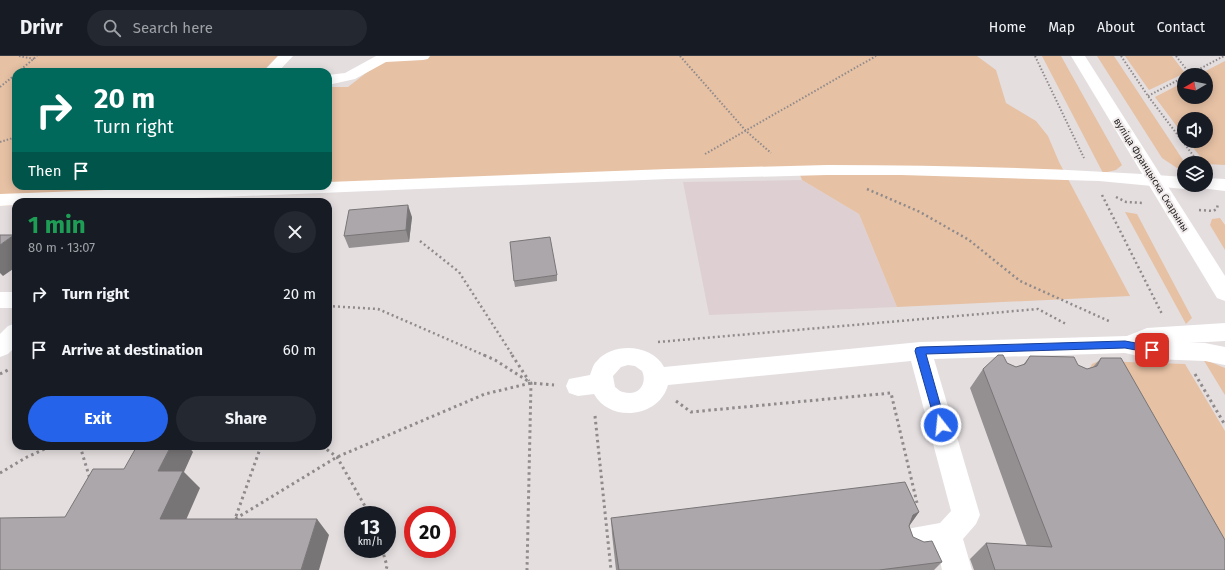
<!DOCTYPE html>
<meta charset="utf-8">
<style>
:root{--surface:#171b24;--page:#242831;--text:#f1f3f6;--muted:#9ea1a6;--line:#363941;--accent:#2563eb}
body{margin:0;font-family:"Fira Sans",sans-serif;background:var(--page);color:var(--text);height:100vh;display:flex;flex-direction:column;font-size:15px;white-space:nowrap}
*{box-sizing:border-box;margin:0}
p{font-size:13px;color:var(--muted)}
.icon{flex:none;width:22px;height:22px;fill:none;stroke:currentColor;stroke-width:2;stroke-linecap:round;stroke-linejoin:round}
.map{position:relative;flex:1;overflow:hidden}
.drawer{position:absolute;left:12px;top:142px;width:320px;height:252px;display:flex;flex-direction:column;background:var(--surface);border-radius:12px;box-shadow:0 2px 10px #0003}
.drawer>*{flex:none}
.top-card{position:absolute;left:12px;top:12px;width:320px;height:122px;border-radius:12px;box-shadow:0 2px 10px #0003;background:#00695c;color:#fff;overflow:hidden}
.needle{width:26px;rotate:260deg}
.buttons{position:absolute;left:1177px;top:12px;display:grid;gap:8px}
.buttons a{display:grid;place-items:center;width:36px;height:36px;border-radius:50%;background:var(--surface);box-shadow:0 2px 10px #0003;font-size:20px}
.speed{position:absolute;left:344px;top:450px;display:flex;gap:8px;font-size:20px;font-weight:700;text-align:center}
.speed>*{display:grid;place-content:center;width:52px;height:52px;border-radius:50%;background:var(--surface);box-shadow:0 2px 10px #0003;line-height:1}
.speed small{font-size:10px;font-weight:400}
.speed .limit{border:6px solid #d22;background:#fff;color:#111}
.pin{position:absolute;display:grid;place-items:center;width:34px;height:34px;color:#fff;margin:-17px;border-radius:8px;box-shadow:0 2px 6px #0006}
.me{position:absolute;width:44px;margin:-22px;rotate:344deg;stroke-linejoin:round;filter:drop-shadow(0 0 3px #0008)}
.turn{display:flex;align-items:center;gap:14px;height:84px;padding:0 16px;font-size:18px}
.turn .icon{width:52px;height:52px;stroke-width:2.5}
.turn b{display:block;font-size:28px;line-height:34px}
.then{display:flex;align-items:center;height:38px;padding:0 16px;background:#0003;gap:8px;font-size:15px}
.round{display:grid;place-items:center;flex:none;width:42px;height:42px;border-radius:21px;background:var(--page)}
.head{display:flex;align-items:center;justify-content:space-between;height:68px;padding:0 16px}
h1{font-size:24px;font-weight:700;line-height:30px;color:#1e9e55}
.button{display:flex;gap:8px;margin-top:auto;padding:8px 16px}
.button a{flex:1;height:46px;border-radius:24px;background:var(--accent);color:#fff;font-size:16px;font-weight:700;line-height:46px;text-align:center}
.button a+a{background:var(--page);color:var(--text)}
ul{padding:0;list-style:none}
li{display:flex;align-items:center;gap:12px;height:56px;padding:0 16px}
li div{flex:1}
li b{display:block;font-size:15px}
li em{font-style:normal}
header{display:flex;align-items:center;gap:24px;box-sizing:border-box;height:56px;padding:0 20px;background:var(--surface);border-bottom:1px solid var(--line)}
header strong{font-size:19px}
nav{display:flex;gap:22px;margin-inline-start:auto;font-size:14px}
.search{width:280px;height:36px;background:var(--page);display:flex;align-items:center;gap:10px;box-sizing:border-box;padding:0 14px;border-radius:22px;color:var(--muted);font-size:15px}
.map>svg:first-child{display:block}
.built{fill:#ded0d2}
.green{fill:#e6c1a4}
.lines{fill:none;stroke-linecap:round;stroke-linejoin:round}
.path-far2{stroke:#8f8a8b;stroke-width:2;stroke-dasharray:1.5 2;stroke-linecap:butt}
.path-far1{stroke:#8f8a8b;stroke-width:2.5;stroke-dasharray:2 3;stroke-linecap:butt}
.path{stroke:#8f8a8b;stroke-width:3;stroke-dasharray:2.5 3.5;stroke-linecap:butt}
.minor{fill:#fff;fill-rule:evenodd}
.major{fill:#fff;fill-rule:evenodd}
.wall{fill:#949092}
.shaded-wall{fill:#787577}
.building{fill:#aca7aa;stroke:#787577}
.route{fill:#2563eb;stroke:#184099}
.labels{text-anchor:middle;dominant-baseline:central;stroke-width:4;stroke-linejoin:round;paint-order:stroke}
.street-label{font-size:10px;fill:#211f1f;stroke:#f1ebec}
</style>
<header>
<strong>Drivr</strong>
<div class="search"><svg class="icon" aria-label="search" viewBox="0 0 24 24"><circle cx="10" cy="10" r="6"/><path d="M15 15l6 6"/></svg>Search here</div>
<nav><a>Home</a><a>Map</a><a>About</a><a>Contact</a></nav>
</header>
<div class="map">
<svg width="1225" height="514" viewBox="0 0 1225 514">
<rect width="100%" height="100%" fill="#e4dedf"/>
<!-- built -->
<polygon class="built" points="802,124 859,158 897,251 709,259 683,126"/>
<!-- green -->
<g class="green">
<polygon points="0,0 278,0 262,16 16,16 16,130 328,130 328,31 348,31 388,0 977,0 996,14 1006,47 1036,65 1048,80 1059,106 1130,240 897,251 859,158 802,124 799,116 16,146 16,149 0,150"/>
<polygon points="1042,0 1061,0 1122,109 1116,114 1103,117"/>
<polygon points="1097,0 1114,0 1185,107 1184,113 1177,112 1162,102"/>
<polygon points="1125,0 1172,0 1185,17 1149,34"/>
<polygon points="1225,5 1225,109 1206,108 1188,85 1206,85 1206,63 1184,63 1184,80 1155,41 1184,26 1184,41 1206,41 1206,19 1198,19"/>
<polygon points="1125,156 1137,158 1192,262 1186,268"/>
<polygon points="1220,162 1225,169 1225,194 1210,169 1212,163"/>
<polygon points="1203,303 1225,312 1225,339 1223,336"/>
<polygon points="1099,305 1185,308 1225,375 1225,514 1089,314 1092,308"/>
</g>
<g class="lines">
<!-- path-far2 -->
<g class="path-far2">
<polyline points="19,0 34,3"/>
<polyline points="680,0 746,75 771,97"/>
<polyline points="1035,0 1084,102"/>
<polyline points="1121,0 1148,40 1199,107"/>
<polyline points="1176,0 1190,18"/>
<polyline points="299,14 316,15"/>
<polyline points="18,16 37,0"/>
<polyline points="1188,19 1224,0"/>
<polyline points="0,31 16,18"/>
<polyline points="1148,40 1184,21"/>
<polyline points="0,86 16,81"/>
<polyline points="705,98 876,0"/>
</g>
<!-- path-far1 -->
<g class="path-far1">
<polyline points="867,133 920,156 969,184 1020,225 1111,266"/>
<polyline points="1102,139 1162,258"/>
<polyline points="1116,141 1126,146 1144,147"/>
<polyline points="1199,154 1213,155 1217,153 1218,147"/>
<polyline points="420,185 459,216 513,300"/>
<polyline points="328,250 378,253 486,300"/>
<polyline points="658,286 1038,253 1066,268"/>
</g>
<!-- path -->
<g class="path">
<polyline points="484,299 495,304 531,327 527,514"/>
<polyline points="512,299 529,325"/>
<polyline points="0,318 8,314"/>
<polyline points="1195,318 1225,369"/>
<polyline points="676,345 691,356 891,337 917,447"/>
<polyline points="595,360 611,514"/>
<polyline points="80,390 90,423"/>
<polyline points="261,390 235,463 337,401 485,338 531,327 554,329"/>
<polyline points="322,390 337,401 370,459"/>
<polyline points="0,417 27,401 51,390"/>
<polyline points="382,493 387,510 386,514"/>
</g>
<!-- minor -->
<g class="minor">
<polygon points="278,0 293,0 278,16 263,16"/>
<polygon points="376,0 430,0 428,3 423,4 386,6 355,23 328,29 328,19 345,17"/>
<path d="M827 109C946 109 1065 112 1184 121V129H1192L1190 131 1184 133 1099 125 901 119H827L668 123 97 146H16V149L0 150V138L213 130H328V126L668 113Z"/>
<polygon points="1206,122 1225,123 1225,135 1200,132 1198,129 1206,129"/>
<rect x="0" y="236" width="16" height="16"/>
<polygon points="16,267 16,290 8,298 0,301 0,278 8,270"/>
<path d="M1225 267V285L1189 287H1205L1225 291V309L1205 305 1152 303 1125 297 934 303 980 459 976 468 963 483 972 514H942L938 495 912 500 902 496 898 486 902 476 912 472 940 467 951 455 911 305 668 329C659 362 610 367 594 338L578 340 569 337 566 330 569 323 590 319C592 314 593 308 597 305 613 286 652 288 664 311L920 286 1127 280 1147 272ZM628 309 635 310 642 315C648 328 638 341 623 336 620 336 617 332 615 331L613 320 621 311Z"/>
</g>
<!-- major -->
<polygon class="major" points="1071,0 1085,0 1225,220 1225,245 1217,242"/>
</g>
<!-- wall -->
<g class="wall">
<polygon points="412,161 409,186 349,192 344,180"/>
<polygon points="557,219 557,225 515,231 514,225"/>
<polygon points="1030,300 1078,309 1087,313 1093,311 1101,302 1225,514 974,514 970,503 986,487 1027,490 970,332 983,313 1007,307 1016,311 1023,309"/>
<polygon points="919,456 909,470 913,481 942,506 934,514 616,514 612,478 611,462"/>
</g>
<!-- shaded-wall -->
<g class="shaded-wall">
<polygon points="408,149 412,161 409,186 406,174"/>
<polygon points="14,179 16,182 16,211 3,220 0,217 0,189"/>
<polygon points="171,390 188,390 193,396 184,416 200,432 179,480 160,463 158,415"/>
<polygon points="919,456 907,473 913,459"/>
<polygon points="317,463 329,479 319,514 301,514"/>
</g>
<!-- building -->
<g class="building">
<polygon points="408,149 406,174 344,180 349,154"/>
<polygon points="0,179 14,179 0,189"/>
<polygon points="550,181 557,219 514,225 510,186"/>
<polygon points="998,299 1003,299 1007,307 1016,311 1025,308 1030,300 1074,301 1078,309 1087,313 1097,310 1101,302 1121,302 1225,484 1225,514 995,514 986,487 1052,491 983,313"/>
<polygon points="137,390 171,390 158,415 183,415 160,463 317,463 301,514 0,514 0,462 65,461 93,413 124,413"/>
<polygon points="905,426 919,456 913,459 909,470 913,481 924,486 932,485 942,506 879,514 619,514 611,462"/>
</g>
<!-- route -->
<polygon class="route" points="1125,285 1152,290 1155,291 1157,294 1155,296 1152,297 1125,292 926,298 946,369 945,372 941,374 937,372 936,369 915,295 916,292 920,291"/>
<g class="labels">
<!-- street labels -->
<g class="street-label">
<text transform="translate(1151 119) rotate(58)">вуліца Францыска Скарыны</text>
</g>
</g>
</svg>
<div class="buttons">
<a><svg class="needle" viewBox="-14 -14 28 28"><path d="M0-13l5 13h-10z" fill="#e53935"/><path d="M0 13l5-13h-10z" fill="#9ea1a6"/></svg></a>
<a><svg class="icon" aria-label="sound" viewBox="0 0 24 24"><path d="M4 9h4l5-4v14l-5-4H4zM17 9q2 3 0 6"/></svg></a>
<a><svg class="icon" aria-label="layers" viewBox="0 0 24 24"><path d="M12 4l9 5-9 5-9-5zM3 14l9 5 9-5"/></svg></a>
</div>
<div class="speed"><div>13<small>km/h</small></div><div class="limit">20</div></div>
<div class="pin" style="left:1152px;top:294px;background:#d93025"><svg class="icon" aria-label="arrive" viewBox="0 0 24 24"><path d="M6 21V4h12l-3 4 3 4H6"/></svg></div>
<svg class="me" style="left:941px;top:369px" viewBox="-20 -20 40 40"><circle r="17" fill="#2563eb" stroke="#fff" stroke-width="3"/><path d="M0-11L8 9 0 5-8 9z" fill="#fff"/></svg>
<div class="top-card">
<div class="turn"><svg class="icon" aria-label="right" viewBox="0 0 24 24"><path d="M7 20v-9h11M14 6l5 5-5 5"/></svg><div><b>20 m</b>Turn right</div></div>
<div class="then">Then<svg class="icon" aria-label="arrive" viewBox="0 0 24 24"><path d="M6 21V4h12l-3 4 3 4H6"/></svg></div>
</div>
<section class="drawer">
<div class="head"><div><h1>1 min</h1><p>80 m · 13:07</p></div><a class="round"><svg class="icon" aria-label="close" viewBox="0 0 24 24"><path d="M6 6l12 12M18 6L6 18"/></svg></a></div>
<ul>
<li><svg class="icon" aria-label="right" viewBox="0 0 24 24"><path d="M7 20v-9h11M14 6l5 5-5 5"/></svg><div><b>Turn right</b></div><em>20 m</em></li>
<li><svg class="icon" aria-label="arrive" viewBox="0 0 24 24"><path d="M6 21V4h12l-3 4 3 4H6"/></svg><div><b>Arrive at destination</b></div><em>60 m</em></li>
</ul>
<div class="button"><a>Exit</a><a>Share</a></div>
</section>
</div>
